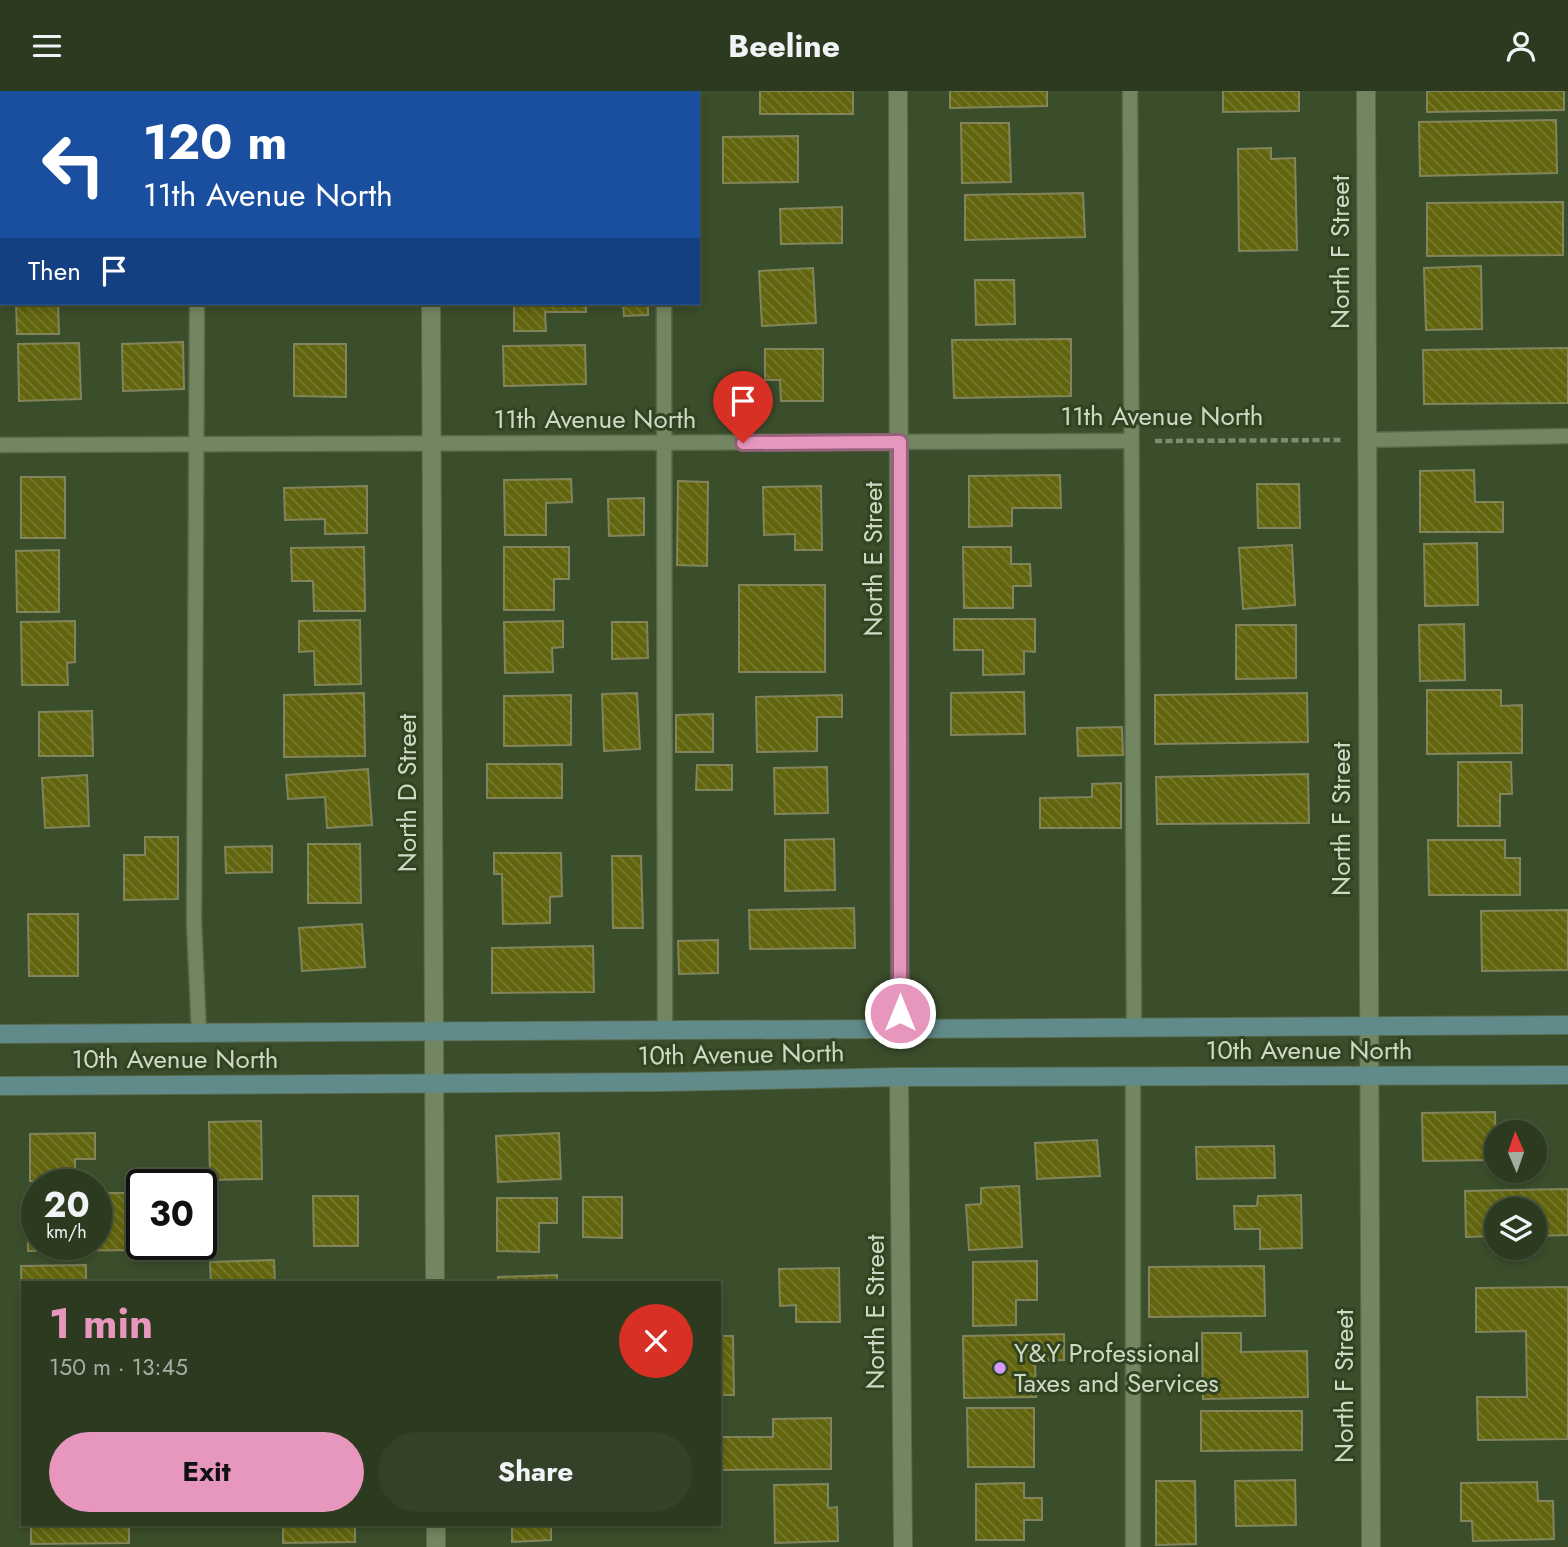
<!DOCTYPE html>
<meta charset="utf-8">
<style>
:root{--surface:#2c3a20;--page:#344129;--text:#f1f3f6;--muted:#a6ada5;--line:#48543e;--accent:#e797bd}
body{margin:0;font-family:Jost,sans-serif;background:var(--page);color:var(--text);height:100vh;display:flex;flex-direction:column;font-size:26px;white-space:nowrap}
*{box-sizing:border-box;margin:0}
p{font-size:23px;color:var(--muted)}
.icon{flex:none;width:38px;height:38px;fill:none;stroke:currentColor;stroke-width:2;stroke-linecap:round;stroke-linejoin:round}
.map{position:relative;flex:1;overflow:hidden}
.side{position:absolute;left:21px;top:1190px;width:700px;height:245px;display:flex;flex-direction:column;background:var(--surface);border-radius:0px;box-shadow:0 4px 10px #0003,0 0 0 2px var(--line)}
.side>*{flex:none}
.top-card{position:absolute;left:0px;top:0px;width:700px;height:214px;box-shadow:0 4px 10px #0003,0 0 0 2px var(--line);background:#1a4fa0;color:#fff;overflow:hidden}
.needle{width:46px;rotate:358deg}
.buttons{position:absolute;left:1484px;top:1029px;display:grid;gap:14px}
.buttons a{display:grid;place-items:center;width:63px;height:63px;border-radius:50%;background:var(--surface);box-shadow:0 4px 10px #0003,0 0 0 2px var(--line);font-size:35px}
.speed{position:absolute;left:21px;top:1078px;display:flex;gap:14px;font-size:35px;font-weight:700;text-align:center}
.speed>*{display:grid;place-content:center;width:91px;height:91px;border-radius:50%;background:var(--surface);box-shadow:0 4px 10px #0003,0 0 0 2px var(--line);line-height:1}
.speed small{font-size:18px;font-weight:400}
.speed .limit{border:4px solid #111;border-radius:10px;background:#fff;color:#111}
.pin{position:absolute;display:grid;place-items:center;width:60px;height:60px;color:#fff;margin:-72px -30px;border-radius:50% 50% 50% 0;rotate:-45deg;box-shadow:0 0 7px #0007}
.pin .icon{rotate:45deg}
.me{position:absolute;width:77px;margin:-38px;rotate:0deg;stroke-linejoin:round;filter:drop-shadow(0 0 5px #0008)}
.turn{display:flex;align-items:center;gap:24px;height:147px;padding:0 28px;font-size:32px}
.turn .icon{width:91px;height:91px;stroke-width:2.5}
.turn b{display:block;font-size:49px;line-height:60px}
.then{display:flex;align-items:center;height:66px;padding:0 28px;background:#0003;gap:14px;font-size:26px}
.round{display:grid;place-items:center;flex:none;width:74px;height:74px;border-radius:37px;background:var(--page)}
.summary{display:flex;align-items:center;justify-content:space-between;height:119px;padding:0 28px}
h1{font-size:42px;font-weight:700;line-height:52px;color:var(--accent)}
.button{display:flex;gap:14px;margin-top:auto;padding:14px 28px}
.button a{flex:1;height:80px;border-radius:42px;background:var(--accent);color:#111;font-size:28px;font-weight:700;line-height:80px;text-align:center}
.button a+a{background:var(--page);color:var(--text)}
header{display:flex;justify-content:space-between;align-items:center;height:91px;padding:0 28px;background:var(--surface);font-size:32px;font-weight:700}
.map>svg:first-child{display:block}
.building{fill:url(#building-back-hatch);stroke:#82855b;stroke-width:2}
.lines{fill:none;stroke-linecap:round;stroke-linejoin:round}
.service-casing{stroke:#59684b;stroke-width:17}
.minor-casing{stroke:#59684b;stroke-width:20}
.secondary-casing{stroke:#59684b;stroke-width:20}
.path{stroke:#7c8c70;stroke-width:4.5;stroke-dasharray:7 3.5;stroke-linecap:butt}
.service{stroke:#728761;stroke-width:14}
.minor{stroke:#728761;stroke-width:18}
.secondary{stroke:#618a8b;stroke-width:18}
.route-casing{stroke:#96627b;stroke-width:18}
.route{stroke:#e797bd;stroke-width:12}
.poi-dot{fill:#d69bfa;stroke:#314321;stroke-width:2.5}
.labels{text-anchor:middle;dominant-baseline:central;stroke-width:6;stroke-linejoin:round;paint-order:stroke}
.street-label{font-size:26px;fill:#cdd9c5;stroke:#314321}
.poi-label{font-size:26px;fill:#cdd9c5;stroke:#314321;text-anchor:start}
</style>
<header><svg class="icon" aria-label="menu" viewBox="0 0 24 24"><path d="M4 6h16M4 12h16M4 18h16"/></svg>Beeline<svg class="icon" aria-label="person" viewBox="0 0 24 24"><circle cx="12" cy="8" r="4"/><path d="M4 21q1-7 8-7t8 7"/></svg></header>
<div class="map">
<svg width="1568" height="1456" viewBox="0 0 1568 1456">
<defs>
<pattern id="building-back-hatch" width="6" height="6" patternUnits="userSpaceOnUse" patternTransform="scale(1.75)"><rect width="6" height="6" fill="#62650d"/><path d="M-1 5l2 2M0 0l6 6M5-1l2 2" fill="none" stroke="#777a2f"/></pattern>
</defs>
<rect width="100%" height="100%" fill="#3b4e2b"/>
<!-- building -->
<g class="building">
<rect x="41" y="0" width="69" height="2"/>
<rect x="498" y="0" width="69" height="2"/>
<rect x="760" y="0" width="93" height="23"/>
<polygon points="950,0 1047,0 1047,15 950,17"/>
<polygon points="1223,0 1299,0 1299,20 1223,21"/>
<polygon points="1427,0 1564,0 1564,19 1427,21"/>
<polygon points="1556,29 1557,82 1420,85 1419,31"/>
<polygon points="961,32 1009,32 1011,91 962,92"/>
<polygon points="798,45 798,91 723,92 723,46"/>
<polygon points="1271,57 1271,68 1295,67 1297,159 1239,160 1238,58"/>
<polygon points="1083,102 1085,146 965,149 965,104"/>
<polygon points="1563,111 1563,164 1427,165 1427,112"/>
<polygon points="842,116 842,152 781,153 780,118"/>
<polygon points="1481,175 1482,238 1426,239 1424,177"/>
<polygon points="813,177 816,232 762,235 759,180"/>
<polygon points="975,189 1014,189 1015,233 976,234"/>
<polygon points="16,212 58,212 59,243 17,243"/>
<polygon points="497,212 586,212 586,221 545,221 546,240 514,240 514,213"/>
<polygon points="623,212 648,212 648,224 624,225"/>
<polygon points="1071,248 1071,305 954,307 952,249"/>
<polygon points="183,251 184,298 123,300 122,253"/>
<polygon points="79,252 81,308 19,310 18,253"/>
<polygon points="294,253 346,253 346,306 294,305"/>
<polygon points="585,254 586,293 504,295 503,255"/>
<polygon points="1568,257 1568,312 1424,313 1423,259"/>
<polygon points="765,258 823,258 823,310 781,310 780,289 765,289"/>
<polygon points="1474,379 1475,411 1503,411 1503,441 1420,441 1420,380"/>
<polygon points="1060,384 1061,417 1012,417 1012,435 969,436 969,385"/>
<rect x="21" y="386" width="44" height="61"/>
<polygon points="571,388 572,411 546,412 546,444 505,444 504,389"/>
<polygon points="678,390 708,391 707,475 677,474"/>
<polygon points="1257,393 1299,393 1300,437 1258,437"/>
<polygon points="367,395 367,442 325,443 325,428 285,429 284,397"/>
<polygon points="821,395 822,459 795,459 795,443 764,444 763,396"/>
<polygon points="644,407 644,444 609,445 608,408"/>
<polygon points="1477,452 1478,514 1425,515 1424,453"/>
<polygon points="1292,454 1295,514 1243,518 1239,457"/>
<polygon points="364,456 365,520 314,520 313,490 292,490 291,457"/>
<polygon points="504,456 569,456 569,488 554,488 554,519 504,519"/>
<polygon points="963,456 1011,456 1011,473 1030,473 1031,495 1013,495 1013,517 964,517"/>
<polygon points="59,459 59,521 17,521 16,460"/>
<rect x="739" y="494" width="86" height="87"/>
<polygon points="954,528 1035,528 1035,561 1024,560 1024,583 983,584 983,559 954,559"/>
<polygon points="360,529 361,593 315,594 314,560 299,561 299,530"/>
<polygon points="75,530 75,571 67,572 68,594 22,594 21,531"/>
<polygon points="563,530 563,556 552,557 553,581 505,582 504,531"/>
<polygon points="612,531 647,531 648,567 612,568"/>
<polygon points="1464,533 1465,589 1420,590 1419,534"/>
<polygon points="1236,534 1296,534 1296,587 1236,588"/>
<polygon points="1427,599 1501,599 1501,615 1522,614 1522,662 1427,663"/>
<polygon points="1024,601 1025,643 951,644 951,602"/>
<polygon points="364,602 365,665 284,666 284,604"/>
<polygon points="637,602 640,658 604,660 602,603"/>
<polygon points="1307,602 1308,651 1155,653 1155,604"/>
<polygon points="571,604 571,654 504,655 504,605"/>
<polygon points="842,604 842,626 817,626 817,660 757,661 756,606"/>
<polygon points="92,620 93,665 39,665 39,621"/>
<polygon points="713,623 713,661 676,661 676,624"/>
<polygon points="1122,636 1123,664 1078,665 1077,637"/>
<polygon points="1458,671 1511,671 1512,703 1500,703 1500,735 1458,735"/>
<rect x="487" y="673" width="75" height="34"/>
<polygon points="697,674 732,674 732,699 696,699"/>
<polygon points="827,676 828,722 775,723 774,677"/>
<polygon points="368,678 372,734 327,737 325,706 288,708 286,684"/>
<polygon points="1308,683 1309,732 1157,733 1156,686"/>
<polygon points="87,684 89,735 45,737 42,687"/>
<polygon points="1121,692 1121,737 1040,737 1040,707 1092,706 1092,693"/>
<polygon points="145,746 178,746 178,808 124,809 124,764 145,764"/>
<polygon points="834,748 835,799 785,800 785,749"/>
<polygon points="1428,749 1505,749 1505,767 1520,767 1520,804 1429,804"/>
<polygon points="308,753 360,753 361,812 308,812"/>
<polygon points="272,755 272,781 226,782 225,756"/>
<polygon points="494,762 561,762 562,805 550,806 550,832 503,833 502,783 494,783"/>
<polygon points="612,765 641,765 643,837 613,837"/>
<polygon points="854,817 855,857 750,858 749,819"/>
<polygon points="1568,819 1568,879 1482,880 1481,820"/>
<polygon points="28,823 78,823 78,885 29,885"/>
<polygon points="362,833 365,876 302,880 299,837"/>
<polygon points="718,849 718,882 679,883 678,850"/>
<polygon points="593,855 594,901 492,902 492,857"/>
<polygon points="1495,1021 1496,1069 1423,1070 1422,1022"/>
<polygon points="261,1030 262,1088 210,1089 209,1031"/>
<polygon points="95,1042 95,1068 75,1068 75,1090 30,1090 30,1043"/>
<polygon points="559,1042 561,1088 498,1091 496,1045"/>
<polygon points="1097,1049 1100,1085 1037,1088 1035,1052"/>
<polygon points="1274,1055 1275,1087 1197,1088 1196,1056"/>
<polygon points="1019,1095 1022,1156 969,1159 966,1114 981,1113 981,1097"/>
<polygon points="1568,1098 1568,1144 1535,1145 1535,1118 1496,1118 1496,1145 1466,1146 1465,1100"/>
<polygon points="96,1102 142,1102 142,1153 147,1153 147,1159 28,1160 27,1103 37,1103 37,1153 96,1153"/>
<polygon points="1301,1104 1302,1157 1260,1158 1260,1138 1235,1138 1234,1115 1257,1115 1258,1105"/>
<polygon points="313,1105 358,1105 358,1155 314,1155"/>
<polygon points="583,1106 622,1106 622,1147 583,1146"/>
<polygon points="497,1107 557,1107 557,1132 539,1132 539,1161 497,1160"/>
<polygon points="274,1169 275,1192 211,1192 210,1171"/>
<polygon points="1037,1170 1037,1209 1016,1209 1016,1234 973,1235 973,1171"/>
<polygon points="86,1174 86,1192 23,1192 22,1237 21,1175"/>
<polygon points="1264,1175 1265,1225 1149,1226 1149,1176"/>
<polygon points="839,1177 840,1231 796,1231 796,1214 780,1215 779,1178"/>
<polygon points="557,1184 557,1192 498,1192 498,1186"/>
<polygon points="1568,1196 1568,1348 1478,1349 1477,1306 1527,1306 1526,1240 1476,1241 1476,1197"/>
<polygon points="1202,1242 1241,1242 1241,1261 1307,1260 1308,1306 1203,1308"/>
<polygon points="1064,1243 1064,1269 1035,1270 1036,1306 964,1307 963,1245"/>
<polygon points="719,1245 733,1245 734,1304 719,1304"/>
<polygon points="967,1317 1034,1317 1034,1376 968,1376"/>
<polygon points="1201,1320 1302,1320 1302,1359 1201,1360"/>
<polygon points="831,1327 831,1378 719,1379 719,1346 773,1346 773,1328"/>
<polygon points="1295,1389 1296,1434 1236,1435 1235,1390"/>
<polygon points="1156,1390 1195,1390 1196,1453 1156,1454"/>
<polygon points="1537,1391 1538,1410 1553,1410 1554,1448 1473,1450 1472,1430 1461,1430 1461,1392"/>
<polygon points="1024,1392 1024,1407 1042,1407 1042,1429 1024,1429 1024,1449 976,1449 976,1393"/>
<polygon points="828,1393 828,1417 837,1416 838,1450 775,1452 774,1394"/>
<polygon points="31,1433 129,1433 129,1452 31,1453"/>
<polygon points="283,1433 355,1433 355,1451 283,1452"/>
<polygon points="512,1433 551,1433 551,1449 512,1451"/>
</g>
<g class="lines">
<!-- service casing -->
<g class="service-casing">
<g id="service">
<polyline points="196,0 196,2"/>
<polyline points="663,0 663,2"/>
<polyline points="1130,0 1134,936"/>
<polyline points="197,212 194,831 199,942"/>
<polyline points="664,212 665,940"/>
<polyline points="1367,349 1568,345"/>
<polyline points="0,354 1131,350"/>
<polyline points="1133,1456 1133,986"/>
</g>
</g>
<!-- minor casing -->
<g class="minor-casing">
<g id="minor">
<polyline points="431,0 431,2"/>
<polyline points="898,0 900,937"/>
<polyline points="1366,0 1371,1456"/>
<polyline points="431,212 435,1192"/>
<polyline points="899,986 903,1456"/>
<polyline points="436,1433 436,1456"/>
</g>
</g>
<!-- secondary casing -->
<g class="secondary-casing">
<g id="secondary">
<polyline points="0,943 1568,934"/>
<polyline points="0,995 665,991 899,986 1568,984"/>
</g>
</g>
<!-- path -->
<polyline class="path" points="1155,350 1342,349"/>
<!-- service -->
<use href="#service" class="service"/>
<!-- minor -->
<use href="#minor" class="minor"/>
<!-- secondary -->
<use href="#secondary" class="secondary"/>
</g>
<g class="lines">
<!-- route casing -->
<g class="route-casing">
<polyline id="route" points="743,352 900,351 900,922"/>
</g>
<!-- route -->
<use href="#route" class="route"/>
</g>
<!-- markers -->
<circle class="poi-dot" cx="1000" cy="1277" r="7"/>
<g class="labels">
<!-- street labels -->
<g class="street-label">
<text transform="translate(1340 161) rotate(-90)">North F Street</text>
<text x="1162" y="325">11th Avenue North</text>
<text x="595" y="328">11th Avenue North</text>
<text transform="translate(873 468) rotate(-90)">North E Street</text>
<text transform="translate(407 702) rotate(-90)">North D Street</text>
<text transform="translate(1341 728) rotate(-90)">North F Street</text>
<text x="1309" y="959">10th Avenue North</text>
<text transform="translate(741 963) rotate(-1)">10th Avenue North</text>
<text x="175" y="968">10th Avenue North</text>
<text transform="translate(875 1221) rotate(-90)">North E Street</text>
<text transform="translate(1344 1295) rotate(-90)">North F Street</text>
</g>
<!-- poi labels -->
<g class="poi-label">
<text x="1014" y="1262">Y&amp;Y Professional<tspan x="1014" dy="30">Taxes and Services</tspan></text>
</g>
</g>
</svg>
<div class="buttons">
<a><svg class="needle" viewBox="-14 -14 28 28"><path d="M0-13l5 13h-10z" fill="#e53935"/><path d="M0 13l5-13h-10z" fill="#a6ada5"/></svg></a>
<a><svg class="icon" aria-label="layers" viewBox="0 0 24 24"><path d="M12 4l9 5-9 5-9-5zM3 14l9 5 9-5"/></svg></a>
</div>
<div class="speed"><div>20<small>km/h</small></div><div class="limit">30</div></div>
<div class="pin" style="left:743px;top:352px;background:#d93025"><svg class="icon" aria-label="arrive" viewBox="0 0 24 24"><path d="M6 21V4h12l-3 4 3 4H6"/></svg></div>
<svg class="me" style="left:900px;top:922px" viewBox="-20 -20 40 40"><circle r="17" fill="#e797bd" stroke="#fff" stroke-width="3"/><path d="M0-11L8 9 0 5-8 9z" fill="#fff"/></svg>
<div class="top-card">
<div class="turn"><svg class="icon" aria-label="left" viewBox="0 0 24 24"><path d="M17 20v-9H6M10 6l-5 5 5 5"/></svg><div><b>120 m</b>11th Avenue North</div></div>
<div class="then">Then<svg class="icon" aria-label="arrive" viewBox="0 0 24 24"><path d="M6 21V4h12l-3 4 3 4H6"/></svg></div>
</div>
<section class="side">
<div class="summary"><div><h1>1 min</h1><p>150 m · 13:45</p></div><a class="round" style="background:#d93025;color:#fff"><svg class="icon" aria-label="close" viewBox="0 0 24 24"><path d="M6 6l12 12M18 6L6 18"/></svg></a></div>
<div class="button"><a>Exit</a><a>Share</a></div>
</section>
</div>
